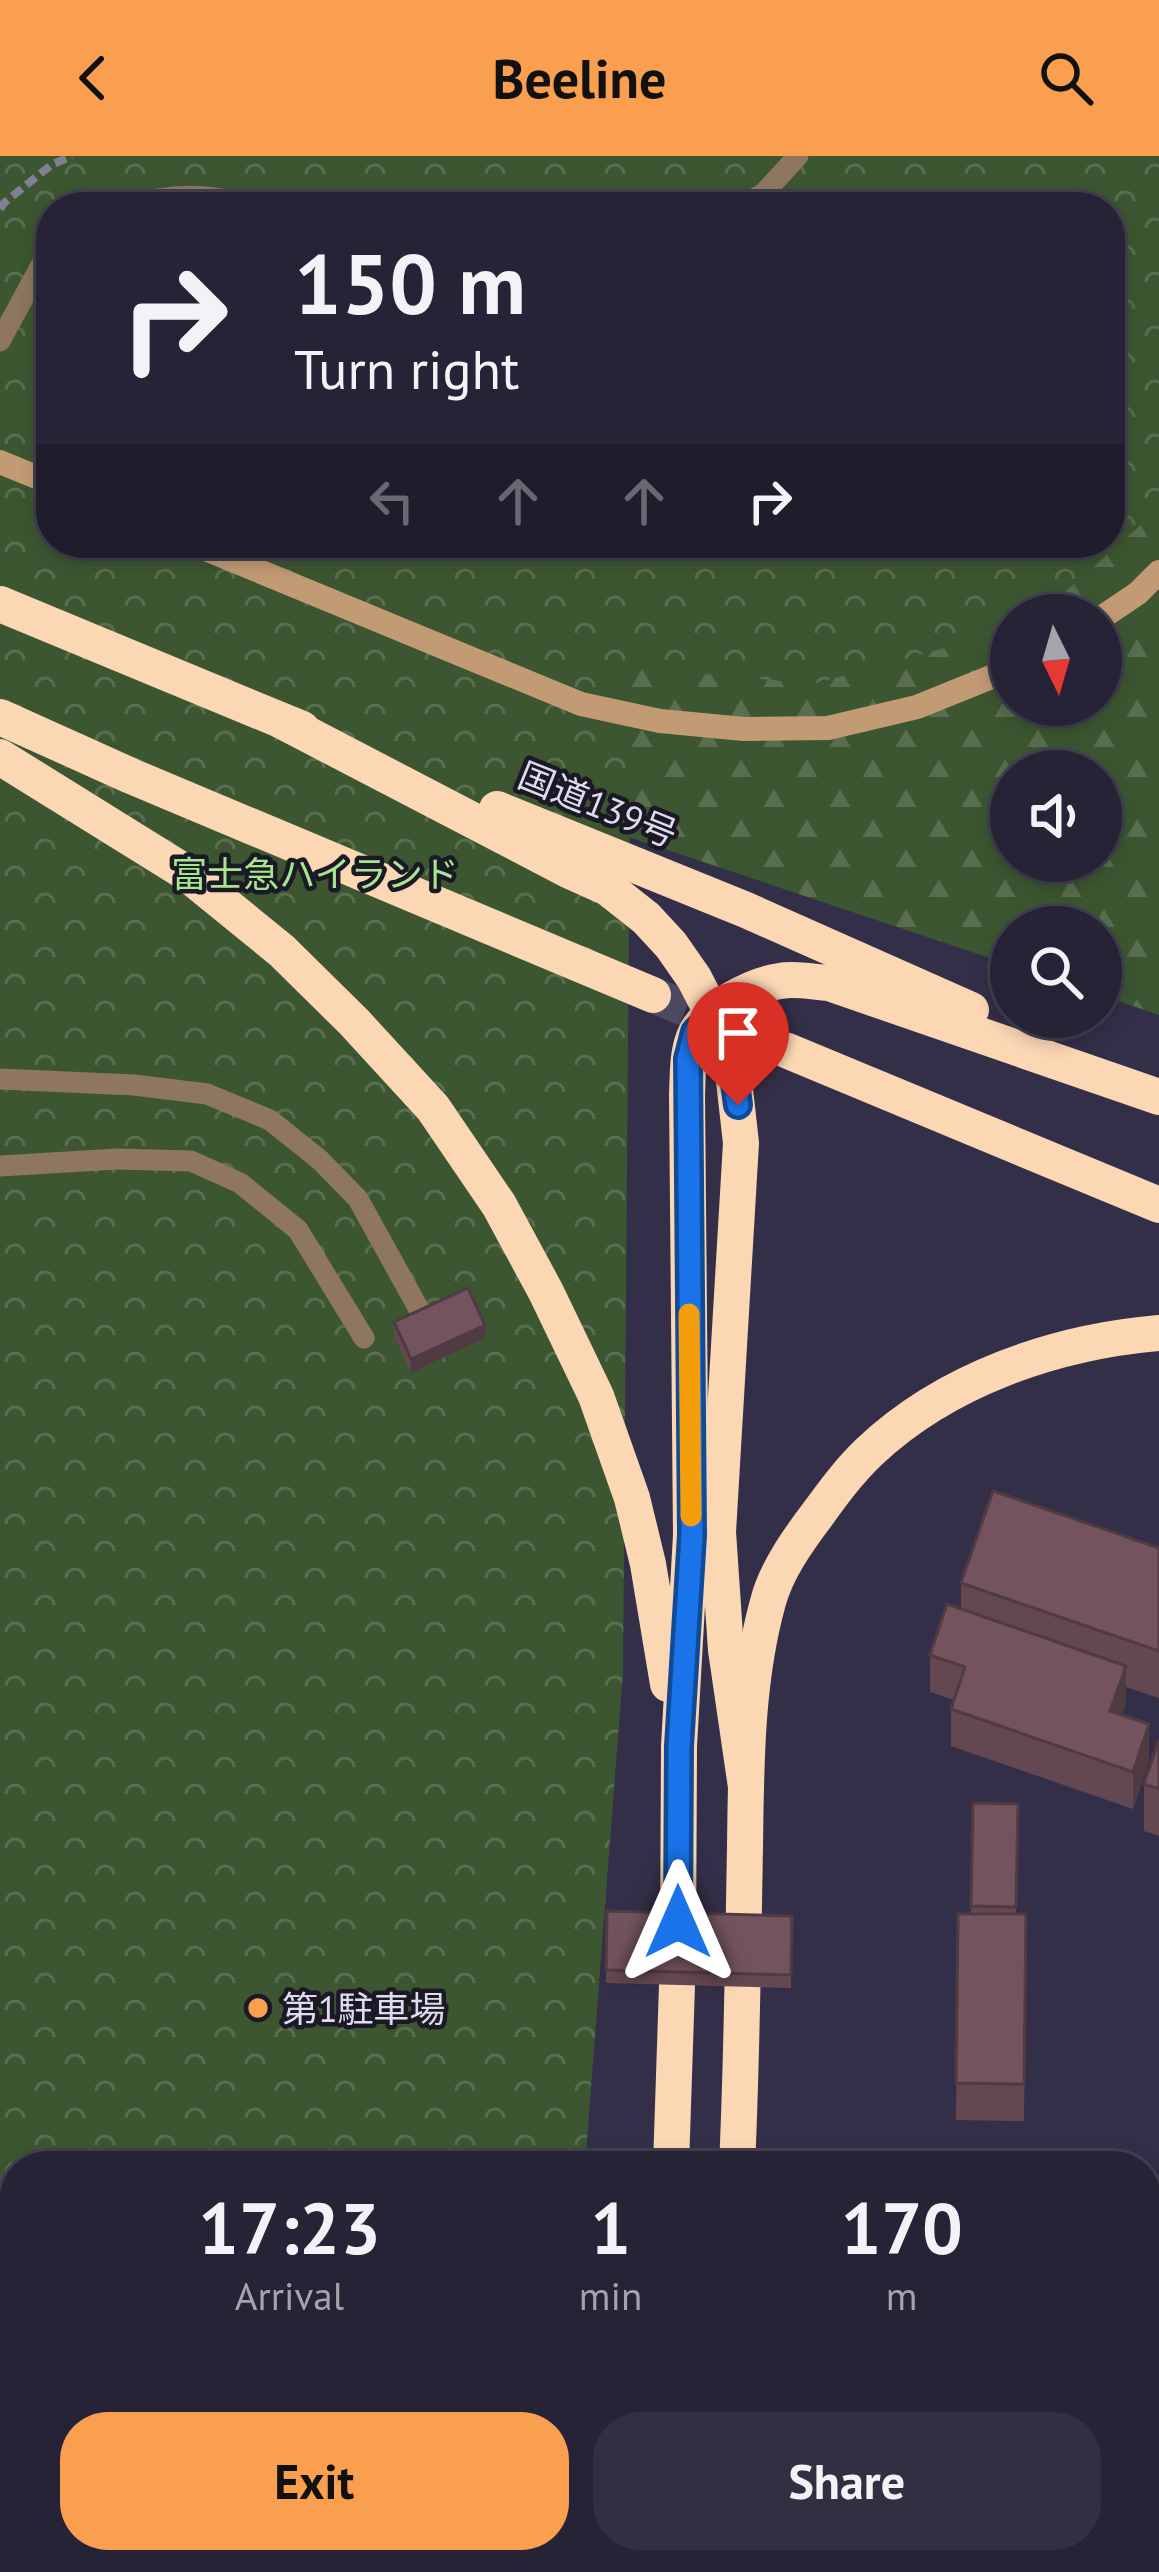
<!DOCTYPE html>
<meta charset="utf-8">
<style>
:root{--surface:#272336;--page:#332f42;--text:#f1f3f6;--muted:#a4a4ad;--line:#434051;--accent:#fa9f4f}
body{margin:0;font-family:"PT Sans","Noto Sans JP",sans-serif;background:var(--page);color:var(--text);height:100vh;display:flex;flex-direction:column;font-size:45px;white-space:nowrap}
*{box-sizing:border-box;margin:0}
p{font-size:39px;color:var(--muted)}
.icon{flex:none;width:66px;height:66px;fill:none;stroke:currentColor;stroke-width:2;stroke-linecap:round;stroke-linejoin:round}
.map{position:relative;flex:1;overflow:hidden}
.side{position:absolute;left:0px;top:1995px;width:1161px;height:423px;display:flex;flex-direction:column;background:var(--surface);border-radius:48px 48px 0 0;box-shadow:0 6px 18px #0003,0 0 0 3px var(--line)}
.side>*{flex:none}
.guide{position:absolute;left:36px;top:36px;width:1089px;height:366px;border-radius:48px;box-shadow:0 6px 18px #0003,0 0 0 3px var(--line);background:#272336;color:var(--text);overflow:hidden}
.needle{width:78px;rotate:175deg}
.fabs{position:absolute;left:990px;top:438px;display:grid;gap:24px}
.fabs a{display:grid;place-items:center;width:132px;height:132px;border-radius:50%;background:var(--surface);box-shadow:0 6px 18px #0003,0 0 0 3px var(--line);font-size:60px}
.pin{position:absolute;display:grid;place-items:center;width:102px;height:102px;color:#fff;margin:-123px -51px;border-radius:50% 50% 50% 0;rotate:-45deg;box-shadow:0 0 12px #0007}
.pin .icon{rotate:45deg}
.me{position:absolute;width:132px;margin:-66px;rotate:0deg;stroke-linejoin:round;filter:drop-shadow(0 0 9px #0008)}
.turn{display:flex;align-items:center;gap:42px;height:252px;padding:0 60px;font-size:54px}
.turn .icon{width:156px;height:156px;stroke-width:2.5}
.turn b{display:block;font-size:84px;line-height:102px}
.lanes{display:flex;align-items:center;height:114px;padding:0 60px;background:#0003;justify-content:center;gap:60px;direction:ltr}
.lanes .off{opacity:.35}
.eta{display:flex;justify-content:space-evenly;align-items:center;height:204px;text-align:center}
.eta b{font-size:72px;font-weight:700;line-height:84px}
.primary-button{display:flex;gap:24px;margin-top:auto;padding:24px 60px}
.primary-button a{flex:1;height:138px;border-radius:48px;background:var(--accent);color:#111;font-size:48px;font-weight:700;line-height:138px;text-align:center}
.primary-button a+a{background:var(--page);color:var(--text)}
header{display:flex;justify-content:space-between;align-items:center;height:156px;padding:0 60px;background:var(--accent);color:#111;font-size:54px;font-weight:700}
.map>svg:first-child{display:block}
.forest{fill:url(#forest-firs);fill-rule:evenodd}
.park{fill:url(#park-crowns);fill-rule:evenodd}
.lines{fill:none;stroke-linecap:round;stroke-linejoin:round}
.highway-tunnel{stroke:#4e4961;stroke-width:36;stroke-dasharray:36 18;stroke-linecap:butt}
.path{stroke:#827e93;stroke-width:8;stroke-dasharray:12 6;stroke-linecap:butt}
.lane{stroke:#8e765f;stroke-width:21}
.secondary{stroke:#c29b75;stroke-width:24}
.highway{stroke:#fbd7b4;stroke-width:36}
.wall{fill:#634851}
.shaded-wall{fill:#503b42}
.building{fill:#73545e;stroke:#503b42;stroke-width:3}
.route-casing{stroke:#114b97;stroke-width:30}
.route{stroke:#1a73e8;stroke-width:21}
.slow{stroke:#f59e0b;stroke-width:21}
.poi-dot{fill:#fa9f4f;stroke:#1b1925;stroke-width:4.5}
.labels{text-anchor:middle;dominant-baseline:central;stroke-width:9;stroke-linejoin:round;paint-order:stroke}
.street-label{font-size:36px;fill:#dfdded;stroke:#1b1925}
.park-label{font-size:36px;fill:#a7e58e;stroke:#1b1925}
.poi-label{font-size:36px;fill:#dfdded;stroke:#1b1925;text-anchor:start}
</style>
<header><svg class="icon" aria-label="back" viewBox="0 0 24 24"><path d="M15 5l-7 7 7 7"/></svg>Beeline<svg class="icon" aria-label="search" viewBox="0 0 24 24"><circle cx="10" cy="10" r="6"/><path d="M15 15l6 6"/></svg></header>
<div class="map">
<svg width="1159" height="2416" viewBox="0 0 1159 2416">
<defs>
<pattern id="forest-firs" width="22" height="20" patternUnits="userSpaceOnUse" patternTransform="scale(3)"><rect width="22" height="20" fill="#3c5631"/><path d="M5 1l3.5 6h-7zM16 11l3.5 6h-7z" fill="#586e4f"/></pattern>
<pattern id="park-crowns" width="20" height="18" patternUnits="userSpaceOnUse" patternTransform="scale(3)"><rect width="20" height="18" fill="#3c5631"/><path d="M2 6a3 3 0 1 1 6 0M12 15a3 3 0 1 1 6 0" fill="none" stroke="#586e4f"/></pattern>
</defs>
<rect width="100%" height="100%" fill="#342f48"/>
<!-- forest -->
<path class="forest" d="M1159 194V859L1101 839V771H1011V809L548 654 690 387H1110ZM1011 459H1101V549H1011ZM1011 615H1101V705H1011Z"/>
<!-- park -->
<path class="park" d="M0 0H1159V353L1039 459H1011V474L813 528 631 511 623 1516 585 2010H15V2403H554L553 2416H0ZM51 51H1110V387H51Z"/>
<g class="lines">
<!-- highway-tunnel -->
<polyline class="highway-tunnel" points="653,839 788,895"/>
<!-- path -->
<polyline class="path" points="0,53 4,47 51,9 72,0"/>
<!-- lane -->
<g class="lane">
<path d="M128 51C179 33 217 41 268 51"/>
<polyline points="740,51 764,37 798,0"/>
<polyline points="0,185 44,104 51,98"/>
<polyline points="0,923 134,929 207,938 270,964 320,1004 358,1043 431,1175"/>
<polyline points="0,1010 117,1003 191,1005 240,1027 298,1074 364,1182"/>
<polyline points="1146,2095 1155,2075 1159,2074"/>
<polyline points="1008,2416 1013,2403"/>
</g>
<!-- secondary -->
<g class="secondary">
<polyline points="0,306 51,327"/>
<polyline points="191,387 581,548 660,565 744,573 828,572 917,551 1011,513"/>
<polyline points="1101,462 1138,437 1159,416"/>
</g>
<!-- highway -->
<g class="highway">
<polyline points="0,448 302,573"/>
<polyline points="0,561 131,620 653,839"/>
<polyline points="282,565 568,714 608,732 646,762 671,789 694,822 720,872 732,907 741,987 718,1376 726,1494 746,1631"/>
<polyline points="0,601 185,716 282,795 354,866 433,952 499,1049 546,1136 596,1240 632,1342 648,1408 668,1528"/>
<polyline points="497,653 746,754 971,854"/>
<polyline points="788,895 1159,1049"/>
<path d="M671 2010 678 1799 679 1590 691 1379 687 938C688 919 687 899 694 881 705 853 752 829 780 825 795 822 813 826 829 827L1159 941"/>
<path d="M737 2010C742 1904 743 1797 745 1691 746 1610 746 1525 768 1446 776 1415 798 1384 817 1359 833 1337 849 1315 869 1296 946 1223 1055 1186 1159 1177"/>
<polyline points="660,2416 660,2403"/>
<polyline points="723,2416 723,2403"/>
</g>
</g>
<!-- wall -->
<g class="wall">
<polygon points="394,1166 485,1182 411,1217 394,1180"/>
<polygon points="1159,1392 1159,1542 1126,1531 1126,1547 1122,1558 1149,1605 1133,1653 951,1590 951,1553 954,1544 930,1536 930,1499 961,1452 961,1427"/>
<polygon points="1159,1584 1159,1680 1144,1675 1144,1628"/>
<polygon points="973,1647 1018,1648 1016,1758 1026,1758 1024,1965 956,1964 958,1758 971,1758"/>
<polygon points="607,1755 792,1760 791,1832 606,1827"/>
<polygon points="1159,2140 1159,2252 1146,2247 1146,2173"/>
</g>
<!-- shaded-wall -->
<g class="shaded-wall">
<polygon points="485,1169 485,1182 411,1217 411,1203"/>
<polygon points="1126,1510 1126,1547 1110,1592 1110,1555"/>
<polygon points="1149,1568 1149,1605 1133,1653 1133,1616"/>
<polygon points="1159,2361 1159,2398 1152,2416 1136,2416 1142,2403 1146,2403 1146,2393"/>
</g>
<!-- building -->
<g class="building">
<polygon points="468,1132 485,1169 411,1203 394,1166"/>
<polygon points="993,1335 1159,1392 1159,1495 961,1427"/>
<polygon points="947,1448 1126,1510 1110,1555 1149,1568 1133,1616 951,1553 965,1511 930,1499"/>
<polygon points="1159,1584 1159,1633 1144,1628"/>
<polygon points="973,1647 1018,1648 1016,1751 971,1750"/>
<polygon points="607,1755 792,1760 791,1819 606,1814"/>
<polygon points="958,1758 1026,1758 1024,1928 956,1927"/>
<polygon points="1159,2140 1159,2227 1146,2222 1146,2173"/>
<polygon points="1146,2310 1159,2315 1159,2361 1146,2393"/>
<polygon points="1051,2403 1142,2403 1136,2416 1046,2416"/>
</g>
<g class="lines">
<!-- route casing -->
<g class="route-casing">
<path id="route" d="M678 1766 679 1590 692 1379 688 903 695 876 712 859C729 887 734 917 738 949"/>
</g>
<!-- route -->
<use href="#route" class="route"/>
<!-- slow -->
<polyline class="slow" points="689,1158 691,1360"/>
</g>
<!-- markers -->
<circle class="poi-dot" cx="258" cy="1852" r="12"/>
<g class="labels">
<!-- street labels -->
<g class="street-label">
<text transform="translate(598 648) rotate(22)">国道139号</text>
</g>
<!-- park labels -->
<g class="park-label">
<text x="315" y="717">富士急ハイランド</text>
</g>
<!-- poi labels -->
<g class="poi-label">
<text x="282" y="1852">第1駐車場</text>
</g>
</g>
</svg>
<div class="fabs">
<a><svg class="needle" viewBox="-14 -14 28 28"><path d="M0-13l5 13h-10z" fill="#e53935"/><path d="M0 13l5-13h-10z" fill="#a4a4ad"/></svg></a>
<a><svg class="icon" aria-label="sound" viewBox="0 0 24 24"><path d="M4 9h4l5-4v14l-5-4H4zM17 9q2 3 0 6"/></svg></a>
<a><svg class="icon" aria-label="search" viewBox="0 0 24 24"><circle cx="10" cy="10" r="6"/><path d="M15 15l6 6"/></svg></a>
</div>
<div class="pin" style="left:738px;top:949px;background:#d93025"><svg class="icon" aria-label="arrive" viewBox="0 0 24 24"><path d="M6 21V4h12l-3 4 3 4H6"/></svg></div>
<svg class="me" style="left:678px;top:1766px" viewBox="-20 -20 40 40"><path d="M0-17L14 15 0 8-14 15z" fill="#1a73e8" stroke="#fff" stroke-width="4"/></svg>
<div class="guide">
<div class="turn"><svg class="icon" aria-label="right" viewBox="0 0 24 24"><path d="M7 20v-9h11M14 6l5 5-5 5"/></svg><div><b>150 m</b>Turn right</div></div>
<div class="lanes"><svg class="icon off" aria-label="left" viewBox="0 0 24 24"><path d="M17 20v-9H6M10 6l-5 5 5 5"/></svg><svg class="icon off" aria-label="ahead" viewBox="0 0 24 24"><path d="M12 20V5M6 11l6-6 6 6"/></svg><svg class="icon off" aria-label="ahead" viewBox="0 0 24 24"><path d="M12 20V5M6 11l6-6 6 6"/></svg><svg class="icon" aria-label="right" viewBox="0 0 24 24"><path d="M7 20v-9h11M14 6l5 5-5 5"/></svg></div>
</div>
<section class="side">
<div class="eta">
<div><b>17:23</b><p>Arrival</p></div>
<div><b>1</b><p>min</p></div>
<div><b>170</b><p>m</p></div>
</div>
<div class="primary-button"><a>Exit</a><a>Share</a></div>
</section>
</div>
